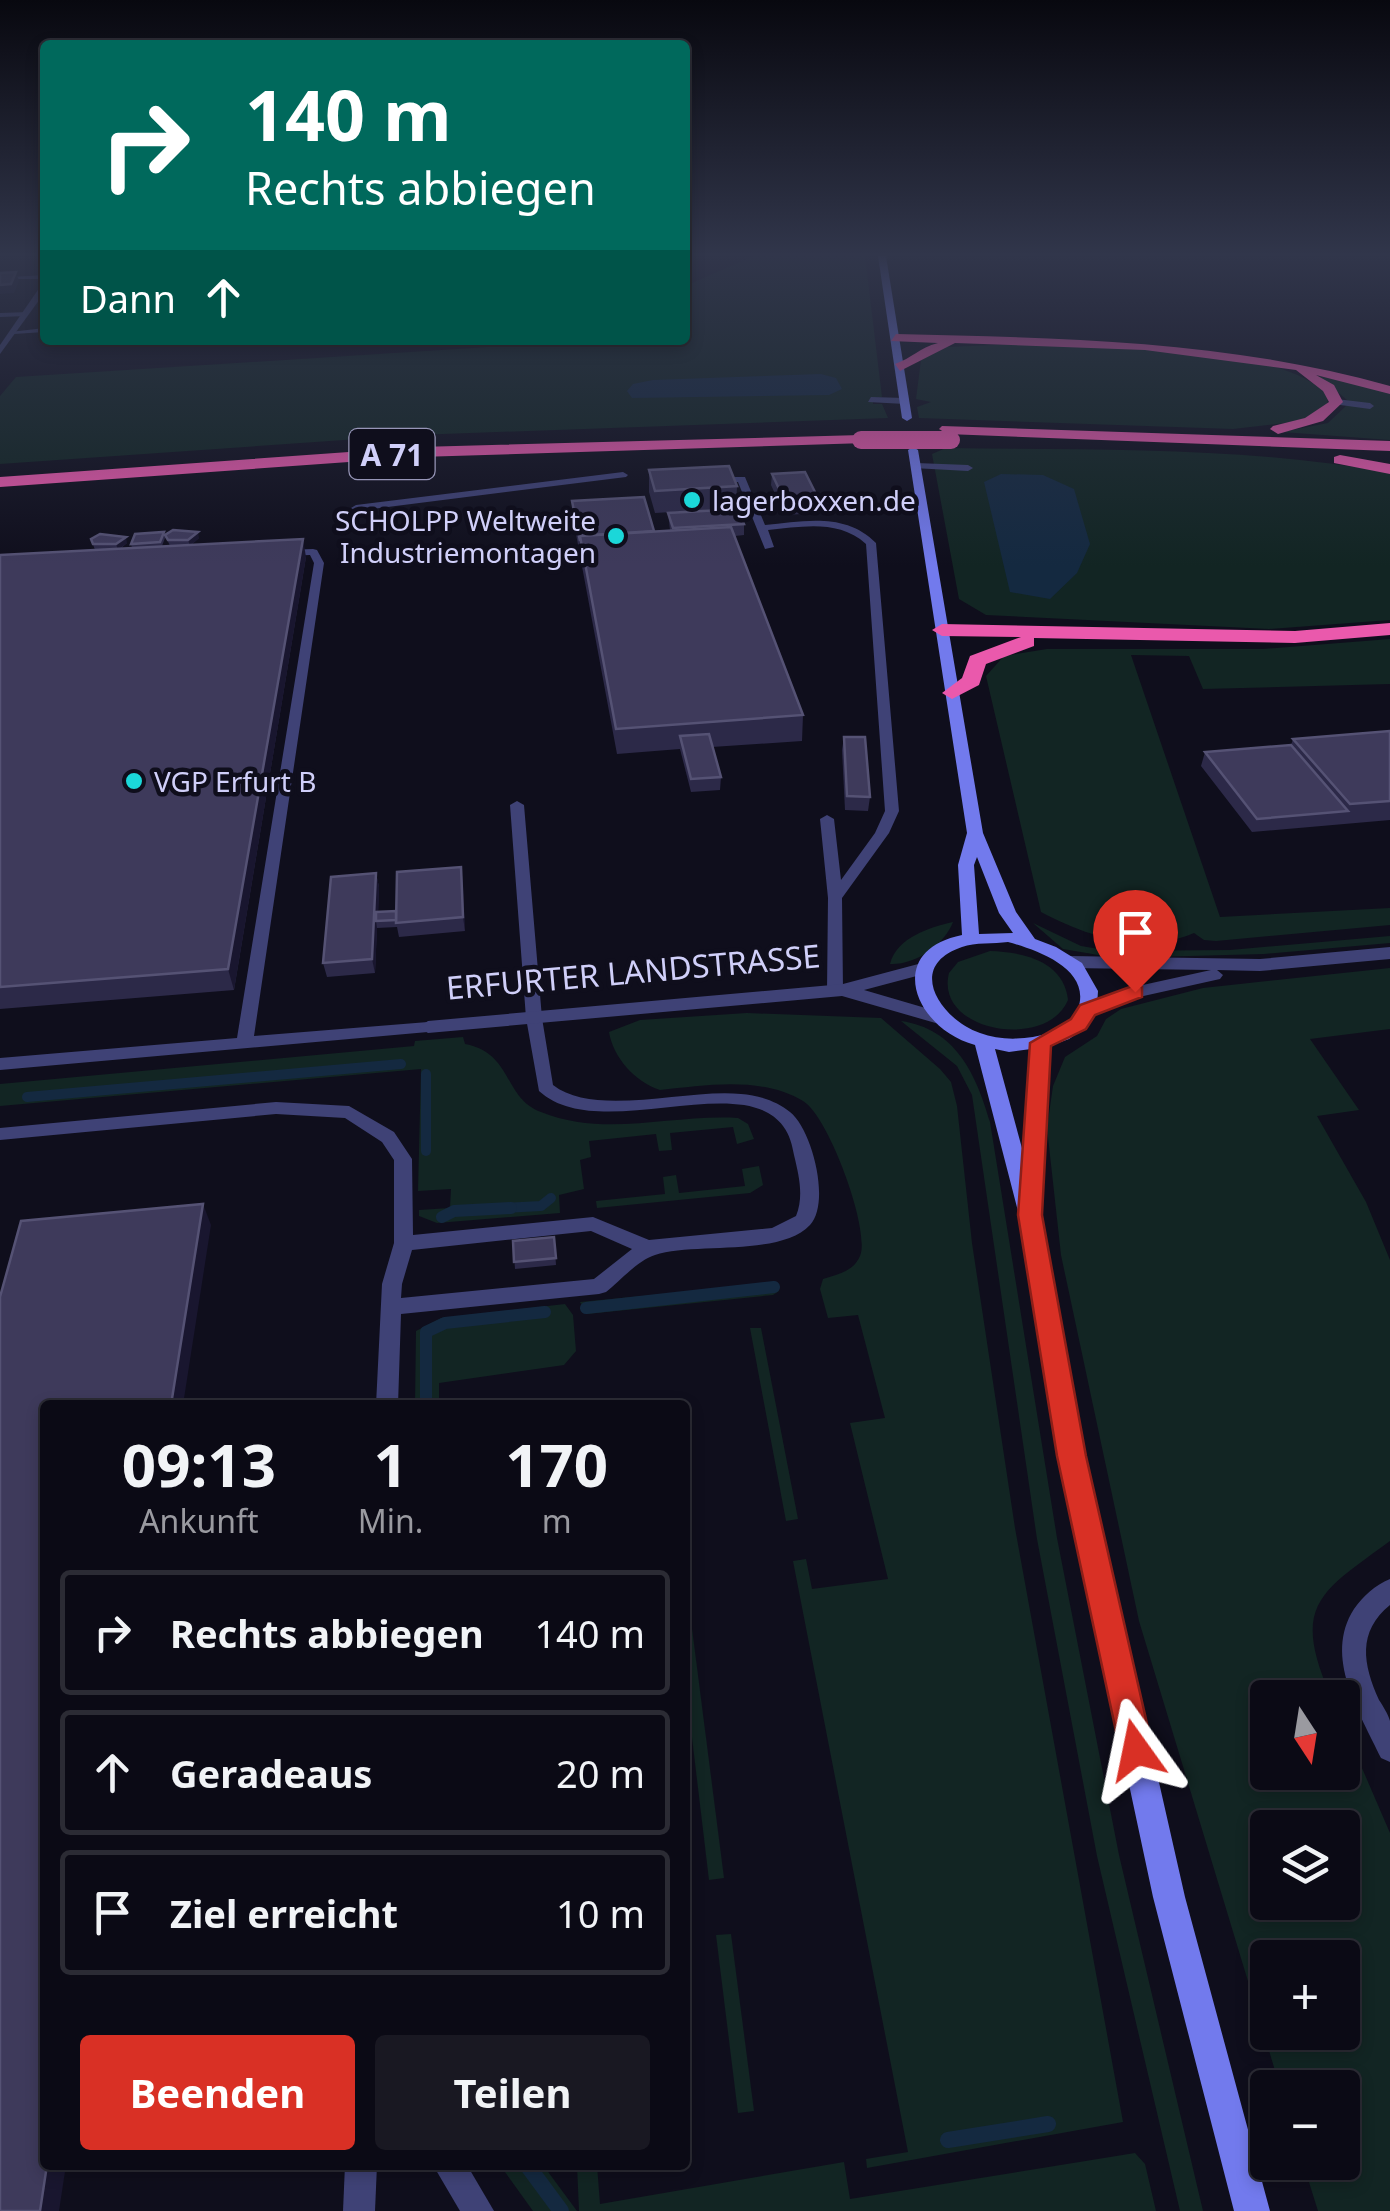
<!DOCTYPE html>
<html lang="de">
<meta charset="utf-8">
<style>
:root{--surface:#0b0a15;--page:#191822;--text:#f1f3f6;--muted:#9a9aa0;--line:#2b2b34;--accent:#d93025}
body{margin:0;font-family:"Noto Sans",sans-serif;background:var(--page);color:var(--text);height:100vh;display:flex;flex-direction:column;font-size:38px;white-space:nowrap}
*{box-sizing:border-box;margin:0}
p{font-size:32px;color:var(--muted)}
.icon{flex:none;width:55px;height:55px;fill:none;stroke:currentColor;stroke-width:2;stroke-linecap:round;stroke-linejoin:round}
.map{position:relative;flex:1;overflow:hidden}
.sheet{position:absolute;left:40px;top:1400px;width:650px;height:770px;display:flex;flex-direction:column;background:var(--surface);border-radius:10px;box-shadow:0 5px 15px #0003,0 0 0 2px var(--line)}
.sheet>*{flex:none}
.top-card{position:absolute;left:40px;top:40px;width:650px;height:305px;border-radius:10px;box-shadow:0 5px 15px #0003,0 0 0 2px var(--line);background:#00695c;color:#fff;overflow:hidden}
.needle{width:65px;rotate:168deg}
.fabs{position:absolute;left:1250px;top:1680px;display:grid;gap:20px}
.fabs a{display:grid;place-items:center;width:110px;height:110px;border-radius:10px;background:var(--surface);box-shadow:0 5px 15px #0003,0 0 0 2px var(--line);font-size:50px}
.pin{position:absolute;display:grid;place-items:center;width:85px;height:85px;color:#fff;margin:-102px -42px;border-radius:50% 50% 50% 0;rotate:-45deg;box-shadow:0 0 10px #0007}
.pin .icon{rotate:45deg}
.me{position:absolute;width:110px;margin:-55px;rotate:348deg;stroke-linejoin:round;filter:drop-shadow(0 0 8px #0008)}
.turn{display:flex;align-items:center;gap:35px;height:210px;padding:0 40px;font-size:45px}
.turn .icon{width:130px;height:130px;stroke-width:2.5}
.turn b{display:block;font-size:70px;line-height:85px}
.then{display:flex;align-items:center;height:95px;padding:0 40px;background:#0003;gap:20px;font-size:38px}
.eta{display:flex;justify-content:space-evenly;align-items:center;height:170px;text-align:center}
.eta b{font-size:60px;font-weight:700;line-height:70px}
.cta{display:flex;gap:20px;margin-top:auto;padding:20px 40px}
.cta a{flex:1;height:115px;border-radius:10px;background:var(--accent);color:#fff;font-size:40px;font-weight:700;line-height:115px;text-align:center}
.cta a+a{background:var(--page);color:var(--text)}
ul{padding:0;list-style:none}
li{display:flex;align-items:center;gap:30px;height:125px;margin:0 20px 15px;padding:0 20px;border:5px solid var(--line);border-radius:10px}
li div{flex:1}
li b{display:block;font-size:38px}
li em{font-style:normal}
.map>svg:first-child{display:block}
.green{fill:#122523;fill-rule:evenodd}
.water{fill:#142940}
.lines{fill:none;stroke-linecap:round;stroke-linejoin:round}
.stream-far2{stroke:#142940;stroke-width:10}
.stream-far1{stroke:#142940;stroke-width:12}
.stream{stroke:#142940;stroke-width:16}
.service{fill:#3f4276;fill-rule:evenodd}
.minor{fill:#3f4276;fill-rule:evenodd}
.secondary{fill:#727aed;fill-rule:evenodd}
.motorway{fill:#ea59ac;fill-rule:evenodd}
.motorway-bridge{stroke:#ea59ac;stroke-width:18}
.wall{fill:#2c2948}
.shaded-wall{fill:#19162f}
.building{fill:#3e3a5b;stroke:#555274;stroke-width:2.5}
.route{fill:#d93025;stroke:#8d1f18;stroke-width:2.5}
.poi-dot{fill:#1bd7d9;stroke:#0f0e1c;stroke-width:4}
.labels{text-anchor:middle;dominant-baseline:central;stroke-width:9;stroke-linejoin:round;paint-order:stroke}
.far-poi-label{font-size:28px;fill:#d0cff9;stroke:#0f0e1c;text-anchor:start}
.shield{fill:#0f0e1c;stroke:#9695b7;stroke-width:2.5}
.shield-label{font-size:30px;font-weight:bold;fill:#d0cff9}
.street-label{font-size:32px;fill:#d0cff9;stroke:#0f0e1c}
</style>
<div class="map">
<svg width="1390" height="2211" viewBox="0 0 1390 2211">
<rect width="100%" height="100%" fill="#0f0e1c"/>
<!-- green -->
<g class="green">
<polygon points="754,256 865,256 882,397 873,398 873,404 882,404 888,418 416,435 0,464 0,396 16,377 504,346 533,340 685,340 685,286"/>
<path d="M995 345C1067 344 1282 341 1328 396L1327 407 1302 421 1233 429 919 418 917 407 931 402 916 399 921 360 947 347Z"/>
<polygon points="1319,376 1390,391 1390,440 1282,432 1328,423 1346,406 1354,406"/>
<path d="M946 448C1093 450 1245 446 1390 473V620L1269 629 986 615 959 599 932 454Z"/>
<path d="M1390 639V684L1203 689 1189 656 1131 655 1220 917 1390 908V925L1216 941 1204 940 1194 933C1142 955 1089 937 1041 912L986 676 1004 656 1047 649H1263Z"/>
<path d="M953 922C944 945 916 965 890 964 896 938 930 927 953 922Z"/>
<polygon points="1033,923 1081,946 1111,951 1230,950 1390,936 1390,943 1264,954 1116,958 1063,949"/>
<path d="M990 951C1023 952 1064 961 1068 1000 1047 1051 934 1032 949 973L958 962Z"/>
<path d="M1390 968V1029L1310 1039 1359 1110 1317 1116 1366 1202 1390 1260V1541C1319 1593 1291 1605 1331 1697L1268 1698V1772H1342L1343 1724 1390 1833V2211H1318L1303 2163 1342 2162V2088L1280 2087 1139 1621 1061 1255 1047 1128 1053 1086 1065 1057 1097 1036 1106 1019 1121 1009 1203 988ZM1268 1828H1342V1902H1268ZM1268 1958H1342V2032H1268Z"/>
<path d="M747 1013 881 1018 940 1069 951 1082 957 1106 972 1243 1015 1528 1123 2122 867 2168 866 2159 908 2152 793 1561 806 1559 812 1589 888 1579 850 1423 885 1418 858 1315 828 1318 820 1289 823 1279C838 1274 853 1272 860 1256 871 1230 828 1115 803 1101 761 1076 707 1085 660 1090 635 1082 613 1057 609 1032L640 1020Z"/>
<path d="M901 1021C956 1029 976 1074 990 1122L1057 1538 1119 1855 1203 2211H1180L1097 1856 1037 1539 972 1095 957 1066Z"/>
<path d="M463 1037 465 1044C513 1053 503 1098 541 1112 606 1138 671 1114 738 1118L748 1124 754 1139 737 1144 733 1127 670 1133 672 1150 659 1151 656 1134 589 1141 591 1157 580 1160 584 1189 559 1195 560 1213 437 1223 419 1216V1210L450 1208 451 1189 418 1191 421 1069 0 1106V1084L414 1046 415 1041Z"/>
<polygon points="759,1166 763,1185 750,1193 597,1208 596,1201 665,1194 663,1177 676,1175 679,1193 745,1186 742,1169"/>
<polygon points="777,1283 779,1291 773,1295 587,1314 580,1302"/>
<polygon points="565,1304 573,1315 576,1351 564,1365 439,1383 439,1405 415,1405 416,1331 441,1318"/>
<polygon points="750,1328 761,1328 798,1519 786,1521"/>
<polygon points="685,1574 724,1878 709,1880 685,1679"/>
<polygon points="731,1934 754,2111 738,2113 716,1935"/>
<polygon points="1135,2153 1145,2164 1156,2211 579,2211 577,2165 597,2165 600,2204 844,2162 850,2199"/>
<polygon points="500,2165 543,2165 577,2211 533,2211"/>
</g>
<!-- water -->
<g class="water">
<polygon points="821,374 836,378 842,389 829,395 632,398 627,391 633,384 653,380"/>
<polygon points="1001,474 1043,475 1074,489 1090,544 1077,573 1050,599 1010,592 984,482"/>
</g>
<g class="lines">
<!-- stream-far2 -->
<g class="stream-far2">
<polyline points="426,1074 426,1151"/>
<polyline points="27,1097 401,1064"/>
<polyline points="467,1210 541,1206 551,1198"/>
</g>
<!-- stream-far1 -->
<g class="stream-far1">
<polyline points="442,1217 454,1211 511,1208"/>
<polyline points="586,1308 774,1287"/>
<polyline points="426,1405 426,1332 445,1323 545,1312"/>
</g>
<!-- stream -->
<g class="stream">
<polyline points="948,2140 1048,2124"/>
<polyline points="527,2165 561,2211"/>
</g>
<!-- service -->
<g class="service">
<polygon points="45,275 45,279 8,279 11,277"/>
<polygon points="29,312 26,316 0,317 0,313"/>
<polygon points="45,328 44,332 14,334 10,332"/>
<polygon points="871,397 905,398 909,401 905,404 868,402"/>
<polygon points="1336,399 1370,403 1374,406 1370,409 1333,404"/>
<polygon points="916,463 968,465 973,468 968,471 913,468 913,464"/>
<polygon points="623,472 628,475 626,477 356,511 351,508 356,505"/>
<path d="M711 477H745L765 525C804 521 846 512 876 543L899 811 889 833 842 898 843 991 835 996 827 991 828 898 820 819 827 815 834 819 841 880 875 833 885 811 866 544C838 519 802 527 768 530L774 547 765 549 738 482H708L706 480Z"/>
<polygon points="313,549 317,550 324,563 254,1036 428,1022 436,1027 428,1032 0,1070 0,1058 237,1038 314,563 310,555 284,556 279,553 284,550"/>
<path d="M517 801 524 805 542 1018 553 1085C595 1118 688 1088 741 1094 758 1095 777 1101 790 1112 812 1129 831 1203 810 1225 780 1257 694 1242 655 1255 638 1260 620 1281 606 1292L599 1294 401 1314 398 1405H376L382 1284 394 1243V1160L382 1142 345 1118 276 1114 0 1140V1128L276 1102 349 1106 394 1132 412 1159 413 1235 593 1217 649 1240 772 1228 796 1216C804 1196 799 1176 794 1155 792 1145 790 1135 783 1126 741 1069 598 1145 539 1091L526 1018 510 805ZM591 1231 632 1249 594 1279 401 1298 402 1284 412 1250Z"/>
<path d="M1390 1579V1605C1357 1632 1363 1664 1379 1700 1383 1706 1388 1714 1390 1721 1390 1733 1390 1749 1390 1762L1381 1758C1360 1713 1323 1657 1354 1609 1363 1596 1375 1585 1390 1579Z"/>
<polygon points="345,2165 377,2165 375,2211 343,2211"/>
<polygon points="433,2165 467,2165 494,2211 460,2211"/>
</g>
<!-- minor -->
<g class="minor">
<polygon points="42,284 45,284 45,292 0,354 0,345"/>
<polygon points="1390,947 1390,959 1260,971 1217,970 1223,975 1220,979 1139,997 1087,1016 1080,1014 1078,1010 1080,1006 1129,988 1211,970 1069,968 1060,962 1069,956 1260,959"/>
<polygon points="922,963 931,969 928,973 864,990 946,1014 948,1018 946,1022 939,1024 842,996 428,1033 419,1027 428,1021 843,984"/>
</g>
<!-- secondary -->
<g class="secondary">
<polygon points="878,256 886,256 912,418 907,421 902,418"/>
<path d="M913 447 918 450 983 833 1016 912 1035 939 1056 947 1082 963 1098 991 1097 1006 1085 1028 1069 1039 1050 1046 1042 1193 1036 1199 1085 1456 1185 1897 1270 2211H1234L1153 1897 1059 1456 1019 1215 975 1045C915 1029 883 951 962 935L958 865 967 833 908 450ZM977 857 999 913 1013 933 979 934 974 865ZM1008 942C1037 950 1092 969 1078 1009 1074 1020 1060 1030 1049 1033 1027 1040 1001 1041 980 1033 940 1019 905 966 962 947 975 942 994 944 1008 942ZM995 1049 1009 1052 1031 1049 1023 1152Z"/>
</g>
<!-- motorway -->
<g class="motorway">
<path d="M896 334C1064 338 1227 340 1390 386V394L1316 375 1334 385 1343 402 1323 421 1278 434 1270 429 1273 426 1305 418 1329 402 1323 391 1296 370 1145 350 955 343 900 371 895 364C912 358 919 348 938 343L891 341Z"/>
<polygon points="942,426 1390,441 1390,451 947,434 939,429"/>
<polygon points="861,435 869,440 866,443 419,457 0,487 0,477 419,447"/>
<polygon points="1340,455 1390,464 1390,474 1334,463 1334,457"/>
<polygon points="1390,623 1390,635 1295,643 1034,638 1034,646 986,664 979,685 952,699 942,693 962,678 970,656 1021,637 942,636 932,630 942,624 1295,631"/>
</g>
<!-- motorway-bridge -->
<polyline class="motorway-bridge" points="861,440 951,440"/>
</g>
<!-- wall -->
<g class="wall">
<polygon points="649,470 737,486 736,508 655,513 649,492"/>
<polygon points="772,474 820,502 819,513 785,515 771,485"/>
<polygon points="572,501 654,531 670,530 668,513 744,524 744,535 735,536 803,715 802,741 712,747 721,777 720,790 691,792 680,749 617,754 573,518"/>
<polygon points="164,532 165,538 162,546 170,546 165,535 199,538 191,545 306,557 234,990 0,1009 0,555 95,550 91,539 127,543 120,549 132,548 131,544"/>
<polygon points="1390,731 1390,820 1252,832 1201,766 1205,752 1291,745 1293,739"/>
<polygon points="844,737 870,797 868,811 845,810 842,750"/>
<polygon points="461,867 465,931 399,937 397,927 377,928 375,973 327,977 323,963 376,873 379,887 378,912 396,911"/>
<polygon points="554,1237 556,1265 515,1269 513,1241"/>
</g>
<!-- shaded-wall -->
<g class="shaded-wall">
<polygon points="16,272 19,281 14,293 0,294 0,285"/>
<polygon points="198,532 199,538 190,546 188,540"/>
<polygon points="126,537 127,543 118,550 116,544"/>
<polygon points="303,539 306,557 234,990 228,969"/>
<polygon points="461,867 463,881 465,931 463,917"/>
<polygon points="376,873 379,887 378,921 376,921 377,928 375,973 372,959"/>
<polygon points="203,1204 211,1225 183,1405 171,1405"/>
<polygon points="47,2165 66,2165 59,2211 40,2211"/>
</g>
<!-- building -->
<g class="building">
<polygon points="16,272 11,284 0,285 0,273"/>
<polygon points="729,466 737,486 655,491 649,470"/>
<polygon points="805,472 820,502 786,504 772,474"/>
<polygon points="644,497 654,531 580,536 580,541 572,501"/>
<polygon points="738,509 744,524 673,528 668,513"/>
<polygon points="731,527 803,715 616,729 580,536"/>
<polygon points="173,530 198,532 188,540 168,540 165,535"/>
<polygon points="164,532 160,542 131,544 135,534"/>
<polygon points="100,534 126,537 116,544 93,544 91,539"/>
<polygon points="303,539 228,969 0,987 0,555"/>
<polygon points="1390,731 1390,801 1350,804 1293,739"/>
<polygon points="709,734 721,777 691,779 680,736"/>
<polygon points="844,737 865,737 870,797 847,796"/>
<polygon points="1291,745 1348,811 1257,819 1205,752"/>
<polygon points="461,867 463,917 396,923 397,872"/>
<polygon points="376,873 372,959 323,963 331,877"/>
<polygon points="396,911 396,920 376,921 376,912"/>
<polygon points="203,1204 171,1405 45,1405 45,2165 47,2165 40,2211 0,2211 0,1297 21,1221"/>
<polygon points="554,1237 556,1258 514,1262 513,1241"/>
</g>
<!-- sky -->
<linearGradient id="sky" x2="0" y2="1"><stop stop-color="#08080f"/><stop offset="0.45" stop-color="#31364b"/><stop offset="1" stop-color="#31364b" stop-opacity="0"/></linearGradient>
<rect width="1390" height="566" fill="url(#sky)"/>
<!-- route -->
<polygon class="route" points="1135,985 1142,987 1142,997 1095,1015 1086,1029 1051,1046 1042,1215 1086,1456 1153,1750 1148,1762 1136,1767 1124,1762 1120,1750 1057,1456 1018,1215 1030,1043 1071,1019 1080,1005"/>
<!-- markers -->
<g class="poi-dot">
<circle cx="692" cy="500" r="10"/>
<circle cx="616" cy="536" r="10"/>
<circle cx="134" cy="781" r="10"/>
</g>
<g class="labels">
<!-- far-poi labels -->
<g class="far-poi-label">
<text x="712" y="500">lagerboxxen.de</text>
<text x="596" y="520" text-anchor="end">SCHOLPP Weltweite<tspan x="596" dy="32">Industriemontagen</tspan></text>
<text x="154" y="781">VGP Erfurt B</text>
</g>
<!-- shield labels -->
<rect class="shield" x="349.5" y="429" width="85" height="50" rx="8"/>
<g class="shield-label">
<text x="392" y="454">A 71</text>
</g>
<!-- street labels -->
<g class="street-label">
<text transform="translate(633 971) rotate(-5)">ERFURTER LANDSTRASSE</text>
</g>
</g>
</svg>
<div class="fabs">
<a><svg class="needle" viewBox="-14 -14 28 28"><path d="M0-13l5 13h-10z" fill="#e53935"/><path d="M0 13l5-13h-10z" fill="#9a9aa0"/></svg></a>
<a><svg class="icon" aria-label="layers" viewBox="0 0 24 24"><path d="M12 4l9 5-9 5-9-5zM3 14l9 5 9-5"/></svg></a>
<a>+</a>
<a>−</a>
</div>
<div class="pin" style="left:1135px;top:992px;background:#d93025"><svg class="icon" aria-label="arrive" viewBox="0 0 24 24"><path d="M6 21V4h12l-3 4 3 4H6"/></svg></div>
<svg class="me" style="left:1136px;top:1750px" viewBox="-20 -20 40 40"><path d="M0-17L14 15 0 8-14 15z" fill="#d93025" stroke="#fff" stroke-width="4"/></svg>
<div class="top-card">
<div class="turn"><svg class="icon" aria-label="right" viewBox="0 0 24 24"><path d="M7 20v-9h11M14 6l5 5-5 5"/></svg><div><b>140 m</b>Rechts abbiegen</div></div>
<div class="then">Dann<svg class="icon" aria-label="ahead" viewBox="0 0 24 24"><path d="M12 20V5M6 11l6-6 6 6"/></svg></div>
</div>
<section class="sheet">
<div class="eta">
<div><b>09:13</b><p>Ankunft</p></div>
<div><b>1</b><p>Min.</p></div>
<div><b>170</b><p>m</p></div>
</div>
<ul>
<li><svg class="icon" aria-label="right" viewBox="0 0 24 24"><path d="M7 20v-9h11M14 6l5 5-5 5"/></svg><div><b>Rechts abbiegen</b></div><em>140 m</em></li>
<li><svg class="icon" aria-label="ahead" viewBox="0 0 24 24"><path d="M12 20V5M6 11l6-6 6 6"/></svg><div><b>Geradeaus</b></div><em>20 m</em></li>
<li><svg class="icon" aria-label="arrive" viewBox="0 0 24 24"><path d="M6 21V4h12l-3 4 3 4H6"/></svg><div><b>Ziel erreicht</b></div><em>10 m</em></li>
</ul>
<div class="cta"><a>Beenden</a><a>Teilen</a></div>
</section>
</div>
